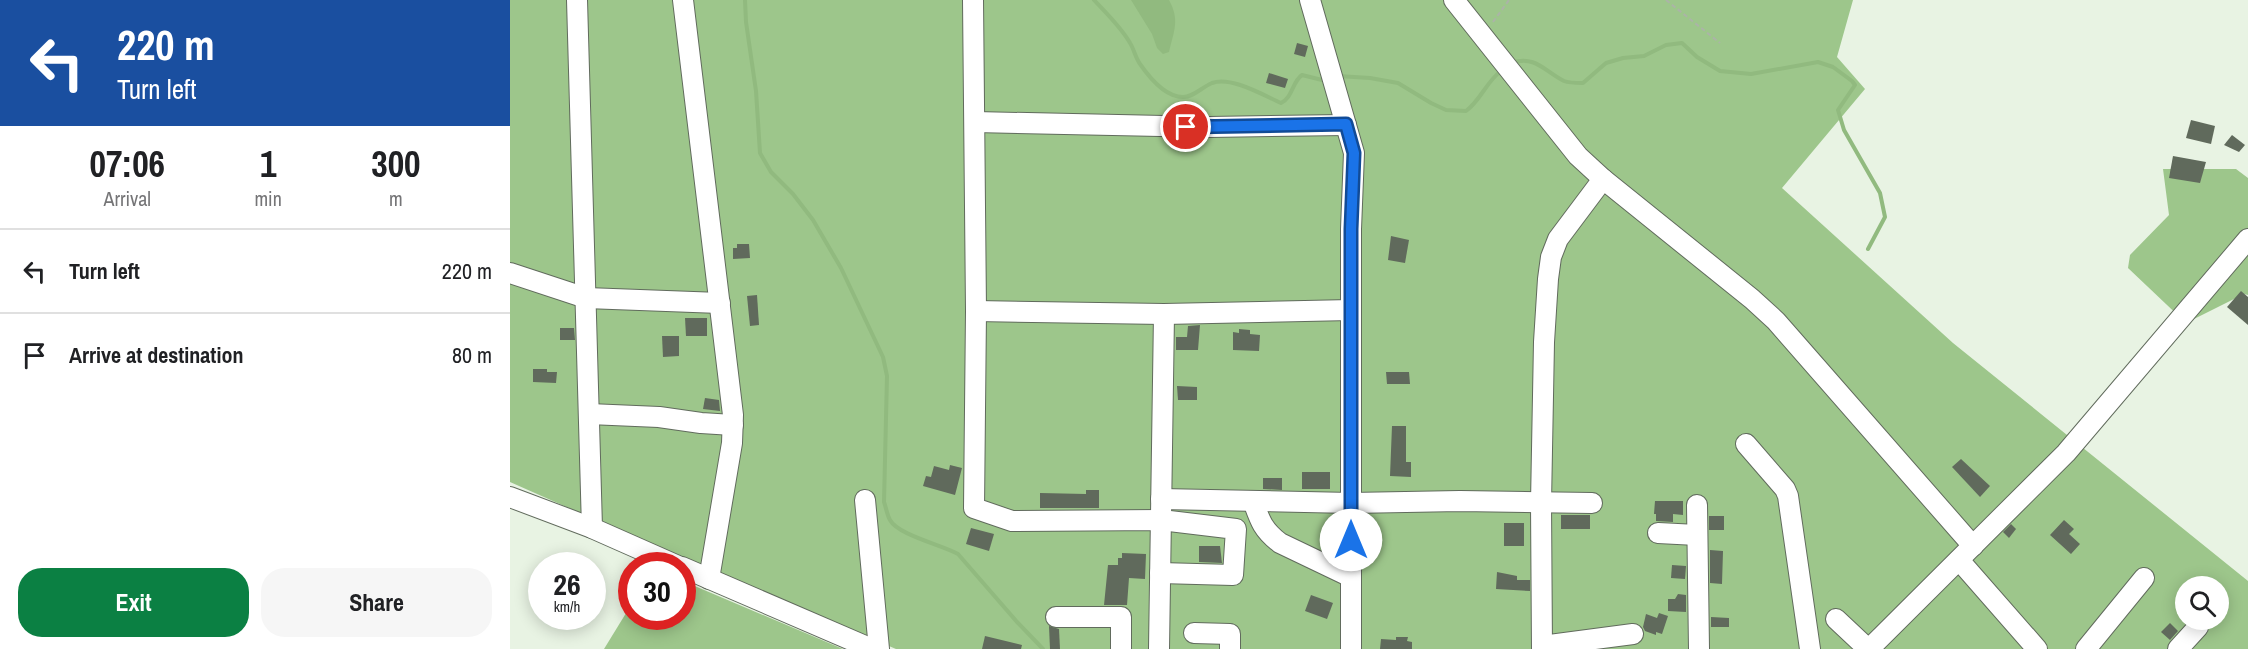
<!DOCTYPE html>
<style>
:root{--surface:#fff;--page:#f6f6f6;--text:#202124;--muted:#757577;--line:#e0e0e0;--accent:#0b8043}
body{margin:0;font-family:"Archivo Narrow",sans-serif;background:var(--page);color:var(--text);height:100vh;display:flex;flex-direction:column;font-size:22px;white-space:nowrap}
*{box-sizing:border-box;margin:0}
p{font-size:20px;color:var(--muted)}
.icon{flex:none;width:33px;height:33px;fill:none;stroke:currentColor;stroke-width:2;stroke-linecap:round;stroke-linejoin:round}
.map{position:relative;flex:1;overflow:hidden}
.drawer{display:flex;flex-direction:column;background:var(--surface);width:510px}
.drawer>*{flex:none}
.hud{background:#1a4fa0;color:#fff;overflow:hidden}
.fabs{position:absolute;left:1665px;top:576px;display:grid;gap:12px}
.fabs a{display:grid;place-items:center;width:54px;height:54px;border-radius:50%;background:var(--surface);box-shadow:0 3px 15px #0003;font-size:30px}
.speed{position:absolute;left:18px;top:552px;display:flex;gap:12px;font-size:30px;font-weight:700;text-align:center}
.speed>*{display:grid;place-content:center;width:78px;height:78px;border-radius:50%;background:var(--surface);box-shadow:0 3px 15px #0003;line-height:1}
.speed small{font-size:15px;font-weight:400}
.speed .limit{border:9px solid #d22;background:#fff;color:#111}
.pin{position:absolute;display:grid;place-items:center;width:51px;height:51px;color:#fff;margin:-26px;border:3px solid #fff;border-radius:50%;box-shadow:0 2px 6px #0007}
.me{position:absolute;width:66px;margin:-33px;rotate:0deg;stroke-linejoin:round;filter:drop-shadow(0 0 4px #0008)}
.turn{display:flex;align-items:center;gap:21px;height:126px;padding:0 18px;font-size:27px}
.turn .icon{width:78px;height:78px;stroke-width:2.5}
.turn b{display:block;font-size:42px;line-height:51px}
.eta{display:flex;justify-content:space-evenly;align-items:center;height:102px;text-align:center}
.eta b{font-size:36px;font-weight:800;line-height:42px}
.action{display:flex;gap:12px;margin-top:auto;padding:12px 18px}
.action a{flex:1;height:69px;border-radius:24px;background:var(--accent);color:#fff;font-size:24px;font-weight:800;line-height:69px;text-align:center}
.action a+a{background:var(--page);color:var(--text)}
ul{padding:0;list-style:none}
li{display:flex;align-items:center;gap:18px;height:84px;padding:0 18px;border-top:2px solid var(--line)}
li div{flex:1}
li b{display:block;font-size:22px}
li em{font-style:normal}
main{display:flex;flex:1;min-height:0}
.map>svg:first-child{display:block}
.forest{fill:#9dc68b;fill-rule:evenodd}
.water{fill:#91ba7f}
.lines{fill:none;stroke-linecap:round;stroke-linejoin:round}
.stream{stroke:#91ba7f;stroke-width:4}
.building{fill:#606a5c}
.minor-casing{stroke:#616b5d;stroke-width:22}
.path{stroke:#abb4a7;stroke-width:2;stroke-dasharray:4.5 3;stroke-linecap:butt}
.minor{stroke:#fff;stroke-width:20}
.route-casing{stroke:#114b97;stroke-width:15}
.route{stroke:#1a73e8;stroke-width:10}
</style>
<main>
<section class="drawer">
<div class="hud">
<div class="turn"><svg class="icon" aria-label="left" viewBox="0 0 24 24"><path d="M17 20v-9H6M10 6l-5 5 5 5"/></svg><div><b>220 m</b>Turn left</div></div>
</div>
<div class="eta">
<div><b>07:06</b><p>Arrival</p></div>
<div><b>1</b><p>min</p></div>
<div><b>300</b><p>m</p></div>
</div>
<ul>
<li><svg class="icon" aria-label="left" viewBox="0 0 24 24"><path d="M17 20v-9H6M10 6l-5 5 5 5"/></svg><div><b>Turn left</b></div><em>220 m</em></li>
<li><svg class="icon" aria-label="arrive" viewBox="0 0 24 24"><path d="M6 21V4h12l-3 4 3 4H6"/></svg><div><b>Arrive at destination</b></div><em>80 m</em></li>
</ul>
<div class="action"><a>Exit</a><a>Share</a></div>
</section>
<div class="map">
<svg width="1738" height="649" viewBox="0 0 1738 649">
<rect width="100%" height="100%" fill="#e8f3e3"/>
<!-- forest -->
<g class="forest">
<path d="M0 0H1343L1327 57 1355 89 1272 188 1443 343 1738 581V649H386L156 551 0 482ZM1676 586H1708V620H1676Z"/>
<polygon points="1653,169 1726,169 1738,178 1738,295 1734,294 1676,323 1618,268 1620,255 1659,215"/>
<polygon points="173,581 333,649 94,649 121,605 122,616 172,616"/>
</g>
<!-- water -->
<path class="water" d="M621 0H659C670 20 664 31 659 52L653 54 647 48 642 34Z"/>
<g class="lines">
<!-- stream -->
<g class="stream">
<path d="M235 0 236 22 246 91 250 153 261 172 283 194 303 220 331 268 373 357 377 376 374 502C376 507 377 515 380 520 388 535 432 545 448 554L507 622 533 649"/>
<path d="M584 0C596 13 611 27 620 43 624 49 625 57 630 64 639 77 655 97 673 97 684 97 692 87 702 83 721 76 753 95 771 103 783 97 782 82 792 75L812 80 817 79"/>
<path d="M1001 63C1026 55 1034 71 1054 81 1059 83 1067 83 1073 83L1096 63 1113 58 1134 56 1156 45 1172 43 1187 57 1210 71 1241 74 1308 62 1323 67 1342 81 1345 85 1328 110 1334 130 1370 193 1375 217 1358 249"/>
<path d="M828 76 860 78 888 83 921 103 936 110 956 111C971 100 976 82 991 71"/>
</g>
</g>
<!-- building -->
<g class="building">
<polygon points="787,43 798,46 795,57 784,54"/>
<polygon points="759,73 778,79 775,88 756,83"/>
<polygon points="1681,120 1705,126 1701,144 1676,138"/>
<polygon points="1722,135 1735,145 1729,152 1714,145"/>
<polygon points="1663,156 1696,162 1690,183 1659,178"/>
<polygon points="881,236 899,240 895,263 878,260"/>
<polygon points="227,244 239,244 240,258 223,259 223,248 227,248"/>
<polygon points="1731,291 1738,297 1738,325 1717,307"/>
<polygon points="247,295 249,325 240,326 237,296"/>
<polygon points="175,318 197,318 197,336 176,336"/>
<polygon points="690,325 688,350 666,350 666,337 677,337 678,326"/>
<polygon points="50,328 64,328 65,340 50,340"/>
<polygon points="729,329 740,330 740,334 750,335 749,351 723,350 723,332 729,333"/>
<polygon points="152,336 169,336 169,356 153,357"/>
<polygon points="23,369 37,369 37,372 47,372 46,383 23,382"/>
<polygon points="876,372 899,372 900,384 877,384"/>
<polygon points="667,386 687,387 687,400 668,400"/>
<polygon points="195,398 209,400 210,411 193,409"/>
<polygon points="882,426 896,426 896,462 901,462 901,477 880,476"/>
<polygon points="1451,459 1480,486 1470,497 1442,467"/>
<polygon points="440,465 452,468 445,495 413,486 416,476 421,477 424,466 439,470"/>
<rect x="792" y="472" width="28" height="17"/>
<polygon points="753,478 772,478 772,490 753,489"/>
<polygon points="576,490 589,490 589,508 530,508 530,493 576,494"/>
<polygon points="1145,501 1173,501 1173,515 1163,514 1163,522 1146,521 1146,514 1144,514"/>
<rect x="1051" y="515" width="29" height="14"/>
<rect x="1199" y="516" width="15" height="14"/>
<polygon points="1554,520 1564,529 1559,534 1570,544 1561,554 1540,535"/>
<rect x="994" y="523" width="20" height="23"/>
<polygon points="1501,524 1506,529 1499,538 1493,532"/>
<polygon points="461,528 484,534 479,551 456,544"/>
<polygon points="689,546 710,546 712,563 689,562"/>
<polygon points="1200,550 1213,551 1212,584 1200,583"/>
<polygon points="612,553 636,554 635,579 619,578 617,605 594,605 598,565 608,565 608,558 612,558"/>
<polygon points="1162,565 1176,566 1175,579 1161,578"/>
<polygon points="987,572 1007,576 1007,580 1020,580 1020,591 986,589"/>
<polygon points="1168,594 1176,595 1176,612 1158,611 1158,599 1165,599"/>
<polygon points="801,595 823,603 817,619 795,611"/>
<polygon points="1149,613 1158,616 1152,634 1146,632 1146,635 1135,631 1133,627 1136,614 1147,618"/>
<polygon points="1201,617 1219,618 1219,627 1201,627"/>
<polygon points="1660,623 1668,631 1660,640 1651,632"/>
<polygon points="539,626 549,629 550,649 540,649"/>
<polygon points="475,636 512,645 511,649 472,649"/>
<polygon points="886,637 898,637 897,641 902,642 902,649 870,649 871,639 886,640"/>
</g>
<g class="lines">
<!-- minor casing -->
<g class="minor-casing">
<g id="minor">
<polyline points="67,0 82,528"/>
<polyline points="173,0 223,415 222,443 199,579"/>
<polyline points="463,0 466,311 464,508 502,521 651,520 726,529 723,575 650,573"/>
<polyline points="800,0 844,153 841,229 841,649"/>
<polyline points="944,0 1068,156 1093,179 1242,299 1266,321 1463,546"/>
<polyline points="465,122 699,127 836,125"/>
<polyline points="0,273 76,298 210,303"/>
<polyline points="466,311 654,314 841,310"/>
<polyline points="79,414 149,417 191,423 223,425"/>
<polyline points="1236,444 1275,489 1278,496 1300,649"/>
<polyline points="0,497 82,528 168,566"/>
<polyline points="651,499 841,503 950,501 1082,503"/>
<polyline points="355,500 369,649"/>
<path d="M743 501C750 521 753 530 770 543L841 577"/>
<polyline points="1187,505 1189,649"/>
<polyline points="1148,533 1187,535"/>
<polyline points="1449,560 1527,649"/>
<polyline points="172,567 362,649"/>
<polyline points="546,617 611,617 611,649"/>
<polyline points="1326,619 1358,649"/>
<polyline points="684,633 720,634 720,649"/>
<polyline points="1032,646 1123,634"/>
<polyline points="649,649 654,314"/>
<polyline points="1032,649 1031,503 1034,342 1038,279 1041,257 1048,239 1093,179"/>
<polyline points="1359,649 1556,453 1738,239"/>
<polyline points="1576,649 1634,578"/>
<polyline points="1668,649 1688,627"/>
</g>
</g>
<!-- path -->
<g class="path">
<polyline points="1156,0 1210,43"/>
<polyline points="983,22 999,0"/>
</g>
<!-- minor -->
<use href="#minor" class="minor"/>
</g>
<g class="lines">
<!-- route casing -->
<g class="route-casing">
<polyline id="route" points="676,127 836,124 844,153 841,229 841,540"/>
</g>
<!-- route -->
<use href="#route" class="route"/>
</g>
</svg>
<div class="fabs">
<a><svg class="icon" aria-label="search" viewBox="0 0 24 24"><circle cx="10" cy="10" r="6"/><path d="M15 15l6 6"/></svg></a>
</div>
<div class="speed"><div>26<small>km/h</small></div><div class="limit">30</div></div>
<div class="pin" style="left:676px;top:127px;background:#d93025"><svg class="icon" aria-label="arrive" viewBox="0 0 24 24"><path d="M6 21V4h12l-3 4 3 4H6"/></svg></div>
<svg class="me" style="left:841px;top:540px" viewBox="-20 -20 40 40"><circle r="19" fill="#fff"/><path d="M0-13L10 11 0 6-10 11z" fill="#1a73e8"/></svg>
</div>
</main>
